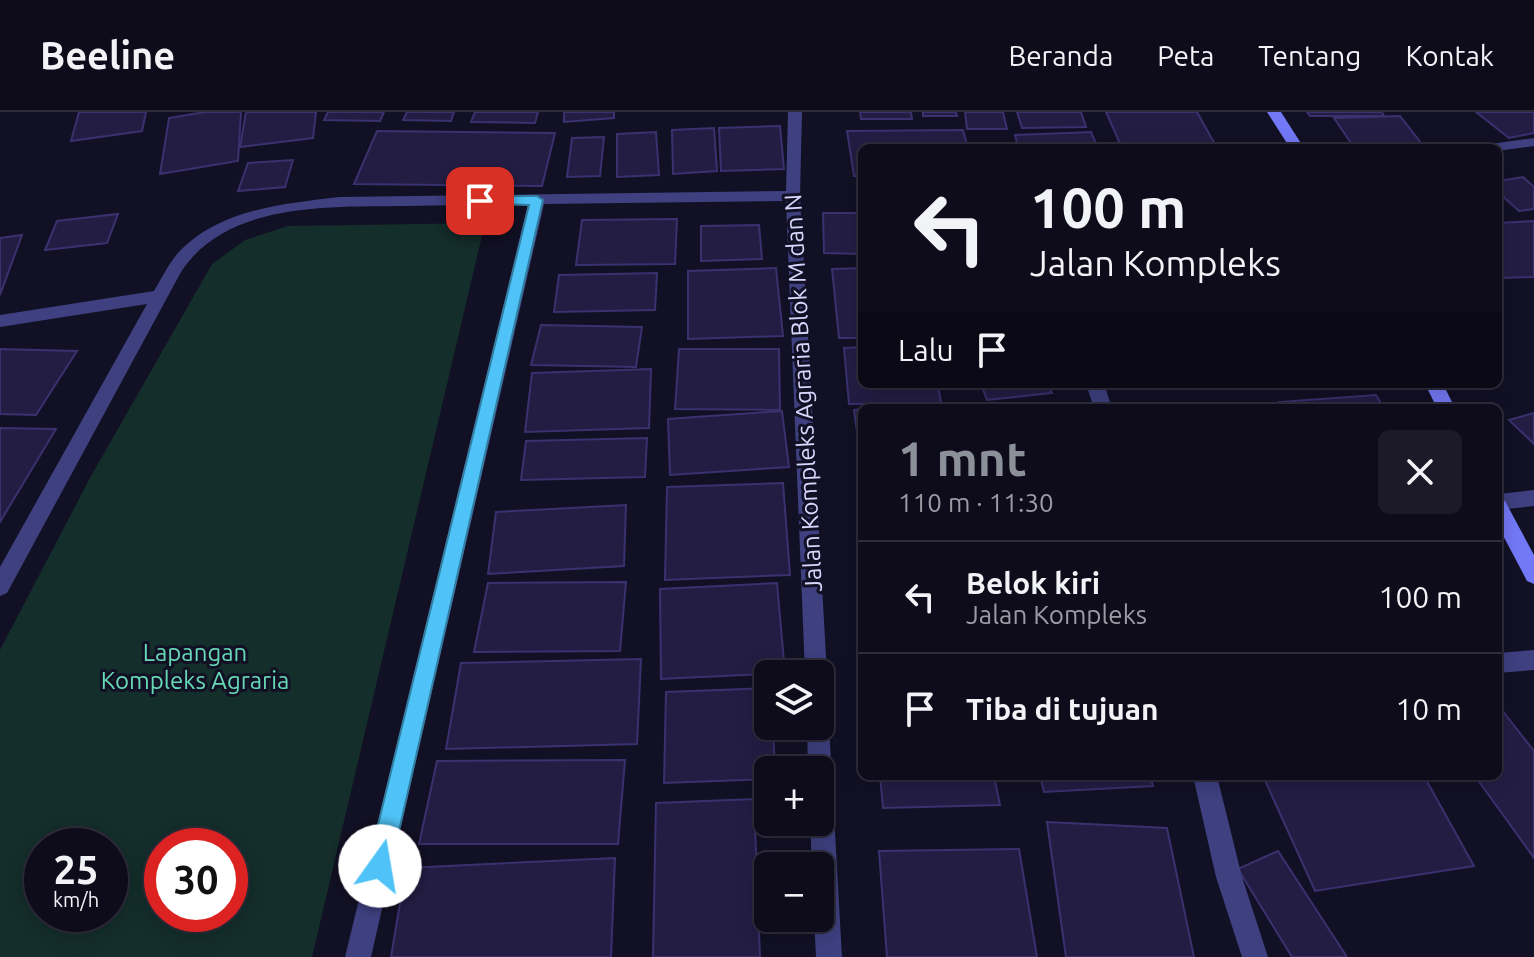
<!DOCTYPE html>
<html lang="id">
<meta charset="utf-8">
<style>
:root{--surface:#0e0c1b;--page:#1c1a28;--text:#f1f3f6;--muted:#9b9ba3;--line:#2e2c3a;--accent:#8c9099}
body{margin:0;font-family:Ubuntu,sans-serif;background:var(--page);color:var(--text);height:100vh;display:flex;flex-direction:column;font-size:30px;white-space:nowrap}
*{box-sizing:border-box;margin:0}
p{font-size:26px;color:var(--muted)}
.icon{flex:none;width:44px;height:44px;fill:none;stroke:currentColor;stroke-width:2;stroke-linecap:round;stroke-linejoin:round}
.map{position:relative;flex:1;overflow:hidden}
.sheet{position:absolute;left:858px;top:292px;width:644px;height:376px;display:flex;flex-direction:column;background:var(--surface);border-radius:12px;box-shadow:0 4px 20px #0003,0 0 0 2px var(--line)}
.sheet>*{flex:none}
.guide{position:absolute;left:858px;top:32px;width:644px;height:244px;border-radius:12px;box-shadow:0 4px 20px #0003,0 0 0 2px var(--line);background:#0e0c1b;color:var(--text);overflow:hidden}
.tools{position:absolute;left:754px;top:548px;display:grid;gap:16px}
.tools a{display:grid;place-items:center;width:80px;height:80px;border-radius:12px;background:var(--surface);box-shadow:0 4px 20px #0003,0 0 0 2px var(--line);font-size:40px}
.speed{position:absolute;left:24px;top:716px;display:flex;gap:16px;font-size:40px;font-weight:700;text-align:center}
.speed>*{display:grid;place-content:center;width:104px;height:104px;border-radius:50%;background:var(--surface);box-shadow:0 4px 20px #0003,0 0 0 2px var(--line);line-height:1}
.speed small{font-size:20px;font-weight:400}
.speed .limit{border:12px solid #d22;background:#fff;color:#111}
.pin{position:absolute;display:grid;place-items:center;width:68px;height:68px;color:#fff;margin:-34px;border-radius:16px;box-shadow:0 4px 12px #0006}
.me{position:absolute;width:88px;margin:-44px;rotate:13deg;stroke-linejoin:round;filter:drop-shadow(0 0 6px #0008)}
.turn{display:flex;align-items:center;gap:28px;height:168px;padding:0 40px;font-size:36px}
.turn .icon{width:104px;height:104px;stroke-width:2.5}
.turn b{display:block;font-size:56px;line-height:68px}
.then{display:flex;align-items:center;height:76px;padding:0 40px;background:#0003;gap:16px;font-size:30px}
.round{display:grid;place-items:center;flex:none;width:84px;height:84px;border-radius:12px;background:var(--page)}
.summary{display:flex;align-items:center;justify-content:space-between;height:136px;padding:0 40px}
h1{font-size:48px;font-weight:700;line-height:60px;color:var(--accent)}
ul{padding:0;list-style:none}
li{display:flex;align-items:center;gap:24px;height:112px;padding:0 40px;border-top:2px solid var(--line)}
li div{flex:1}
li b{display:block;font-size:30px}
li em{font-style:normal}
header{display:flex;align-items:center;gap:48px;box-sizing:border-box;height:112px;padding:0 40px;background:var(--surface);border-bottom:2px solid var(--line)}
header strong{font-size:38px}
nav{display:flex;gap:44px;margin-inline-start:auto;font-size:28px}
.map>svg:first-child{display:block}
.green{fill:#142e2b;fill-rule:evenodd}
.building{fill:#231d44;stroke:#3a316e;stroke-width:2}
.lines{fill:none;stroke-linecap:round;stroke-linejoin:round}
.street{fill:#3e4080;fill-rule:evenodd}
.secondary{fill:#7378f6;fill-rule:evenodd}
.route{fill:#4fc3f7;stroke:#337fa1;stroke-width:2}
.labels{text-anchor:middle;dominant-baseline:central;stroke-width:6;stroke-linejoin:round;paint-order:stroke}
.street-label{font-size:24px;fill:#d8d6fc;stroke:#121024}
.park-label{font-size:24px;fill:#66d8b5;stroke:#121024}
</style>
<header>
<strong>Beeline</strong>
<nav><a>Beranda</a><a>Peta</a><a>Tentang</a><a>Kontak</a></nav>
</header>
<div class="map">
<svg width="1534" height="845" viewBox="0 0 1534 845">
<rect width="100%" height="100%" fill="#121024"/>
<!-- green -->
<path class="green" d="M485 111 312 845H0V538L91 364 212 152 245 128 288 114ZM42 734H110V802H42ZM162 734H230V802H162Z"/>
<!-- building -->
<g class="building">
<polygon points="79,0 146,0 142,19 71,29"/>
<polygon points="205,0 241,0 238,49 160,62 169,6"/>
<polygon points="246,0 316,0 313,26 240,35"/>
<polygon points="328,0 384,0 380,9 324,8"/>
<polygon points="407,0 454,0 451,9 403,8"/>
<polygon points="475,0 538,0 535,11 471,10"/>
<polygon points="564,0 614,0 614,6 564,10"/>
<polygon points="860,0 911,0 912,7 861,7"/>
<polygon points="923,0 956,0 957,4 923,4"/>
<polygon points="965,0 1003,0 1007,17 967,17"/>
<polygon points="1017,0 1081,0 1086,15 1022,16"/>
<polygon points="1106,0 1197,0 1217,36 1122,36"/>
<polygon points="1307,0 1382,0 1384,4 1310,4"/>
<polygon points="1476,0 1534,0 1534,21 1509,26"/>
<polygon points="1400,4 1422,32 1353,34 1334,6"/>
<polygon points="780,14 784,57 721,59 719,16"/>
<polygon points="714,16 717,59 673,62 672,18"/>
<polygon points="963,18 968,36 862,36 862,64 854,64 847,19"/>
<polygon points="377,19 555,21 542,74 354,72"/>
<polygon points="656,20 659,63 617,65 617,22"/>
<polygon points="1091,20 1098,36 1018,36 1015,23"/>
<polygon points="604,25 600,64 567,65 572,26"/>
<polygon points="293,48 285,75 238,79 248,51"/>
<polygon points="1523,65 1534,75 1534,97 1519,99 1498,80 1498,69"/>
<polygon points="823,101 862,101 862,142 824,141"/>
<polygon points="118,102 107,131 45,138 57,109"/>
<polygon points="677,107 675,152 576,153 582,108"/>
<polygon points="1534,109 1534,165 1498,166 1498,111"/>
<polygon points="759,113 762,147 701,149 701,114"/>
<polygon points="22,123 0,183 0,126"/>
<polygon points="776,156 783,224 688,227 688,159"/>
<polygon points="862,156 862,226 839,226 832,157"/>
<polygon points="657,161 655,198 554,200 559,163"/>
<polygon points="541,213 642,215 636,255 531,253"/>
<polygon points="862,235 862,272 938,272 941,291 849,292 844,236"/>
<polygon points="0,237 77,239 36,303 0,302"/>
<polygon points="679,237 779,237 780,298 675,297"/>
<polygon points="651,257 649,316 525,320 532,261"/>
<polygon points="981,272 1048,272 1052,281 987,288"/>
<polygon points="1376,283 1384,296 1283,296 1279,290"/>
<polygon points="862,297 862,356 854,298"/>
<polygon points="782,299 789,355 670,363 668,307"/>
<polygon points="1534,301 1534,332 1509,308"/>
<polygon points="0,316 56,317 0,410"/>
<polygon points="647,326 645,365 521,368 526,329"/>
<polygon points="783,371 790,463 665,468 667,375"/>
<polygon points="626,393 624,454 488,462 496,400"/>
<polygon points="626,470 620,539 474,540 488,471"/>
<polygon points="777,471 785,561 661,567 660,477"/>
<polygon points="641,547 637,632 446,637 461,551"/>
<polygon points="768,576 768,614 773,614 775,658 768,658 768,667 664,671 666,580"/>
<polygon points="1498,593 1534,639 1534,746 1475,664 1498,664"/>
<polygon points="625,648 618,732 419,732 437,649"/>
<polygon points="880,664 994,664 1000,693 883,696"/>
<polygon points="1040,664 1150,664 1153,674 1044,680"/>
<polygon points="1263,664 1424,664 1474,754 1315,779"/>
<polygon points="754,687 760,845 653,845 656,691"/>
<polygon points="1047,710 1167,716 1194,845 1066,845"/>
<polygon points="1019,737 1037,845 887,845 879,739"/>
<polygon points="1278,739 1347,845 1292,845 1238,757"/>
<polygon points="615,746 611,845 391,845 406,756"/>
</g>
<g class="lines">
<!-- street -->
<g class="street">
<path d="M788 0H802L800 84 827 562 824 569 820 571V562H805L786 89 544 92 371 845H345L528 92C488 93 447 93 406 94 332 95 227 89 181 160L7 481 0 484V455L147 192 0 215V203L154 179C161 167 168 153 177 142 218 97 282 92 339 85L786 79Z"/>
<polygon points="1534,26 1534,34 1498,39 1498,36 1484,36 1491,32"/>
<polygon points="1086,272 1104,272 1112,296 1094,296"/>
<polygon points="1534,378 1534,394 1498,398 1498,382"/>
<polygon points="1534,538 1534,558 1498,561 1498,541"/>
<polygon points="820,604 826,606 829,614 842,845 816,845 814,806 820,806 820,754 812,754 810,710 820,710 820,658 808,658 807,614 820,614"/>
<polygon points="1193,664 1217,664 1242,765 1268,845 1242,845 1216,765"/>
</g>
<!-- secondary -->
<g class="secondary">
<polygon points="1267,0 1281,0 1304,36 1290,36"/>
<polygon points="1425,272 1443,272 1455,296 1437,296"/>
<polygon points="1498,387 1505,389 1534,443 1534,472 1527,469 1498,414"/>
</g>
</g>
<!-- route -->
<polygon class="route" points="480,84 537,84 543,88 391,754 388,762 380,766 372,762 368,754 529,93 475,92 475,86"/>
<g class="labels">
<!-- street labels -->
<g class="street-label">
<text transform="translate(803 281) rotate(-93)">Jalan Kompleks Agraria Blok M dan N</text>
</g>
<!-- park labels -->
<g class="park-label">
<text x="195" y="540">Lapangan<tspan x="195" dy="28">Kompleks Agraria</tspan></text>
</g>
</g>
</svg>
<div class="tools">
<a><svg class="icon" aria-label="layers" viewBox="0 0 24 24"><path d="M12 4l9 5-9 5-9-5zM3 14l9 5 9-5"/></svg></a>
<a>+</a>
<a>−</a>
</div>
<div class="speed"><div>25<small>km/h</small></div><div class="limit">30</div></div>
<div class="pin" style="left:480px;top:89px;background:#d93025"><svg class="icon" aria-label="arrive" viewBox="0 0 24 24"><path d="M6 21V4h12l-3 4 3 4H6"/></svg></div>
<svg class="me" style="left:380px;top:754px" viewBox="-20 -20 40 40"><circle r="19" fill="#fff"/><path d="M0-13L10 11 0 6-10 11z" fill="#4fc3f7"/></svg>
<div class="guide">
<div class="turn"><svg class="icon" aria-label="left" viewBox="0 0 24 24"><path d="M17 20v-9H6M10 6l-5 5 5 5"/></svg><div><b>100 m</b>Jalan Kompleks</div></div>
<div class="then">Lalu<svg class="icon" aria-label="arrive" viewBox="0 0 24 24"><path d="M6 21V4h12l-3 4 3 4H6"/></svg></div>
</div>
<section class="sheet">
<div class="summary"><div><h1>1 mnt</h1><p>110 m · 11:30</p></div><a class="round"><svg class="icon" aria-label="close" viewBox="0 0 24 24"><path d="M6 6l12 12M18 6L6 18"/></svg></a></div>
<ul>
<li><svg class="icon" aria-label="left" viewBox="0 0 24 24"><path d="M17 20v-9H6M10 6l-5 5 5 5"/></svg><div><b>Belok kiri</b><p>Jalan Kompleks</p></div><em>100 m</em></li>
<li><svg class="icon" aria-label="arrive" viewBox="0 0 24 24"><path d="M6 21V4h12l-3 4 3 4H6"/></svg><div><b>Tiba di tujuan</b></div><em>10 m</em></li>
</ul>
</section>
</div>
